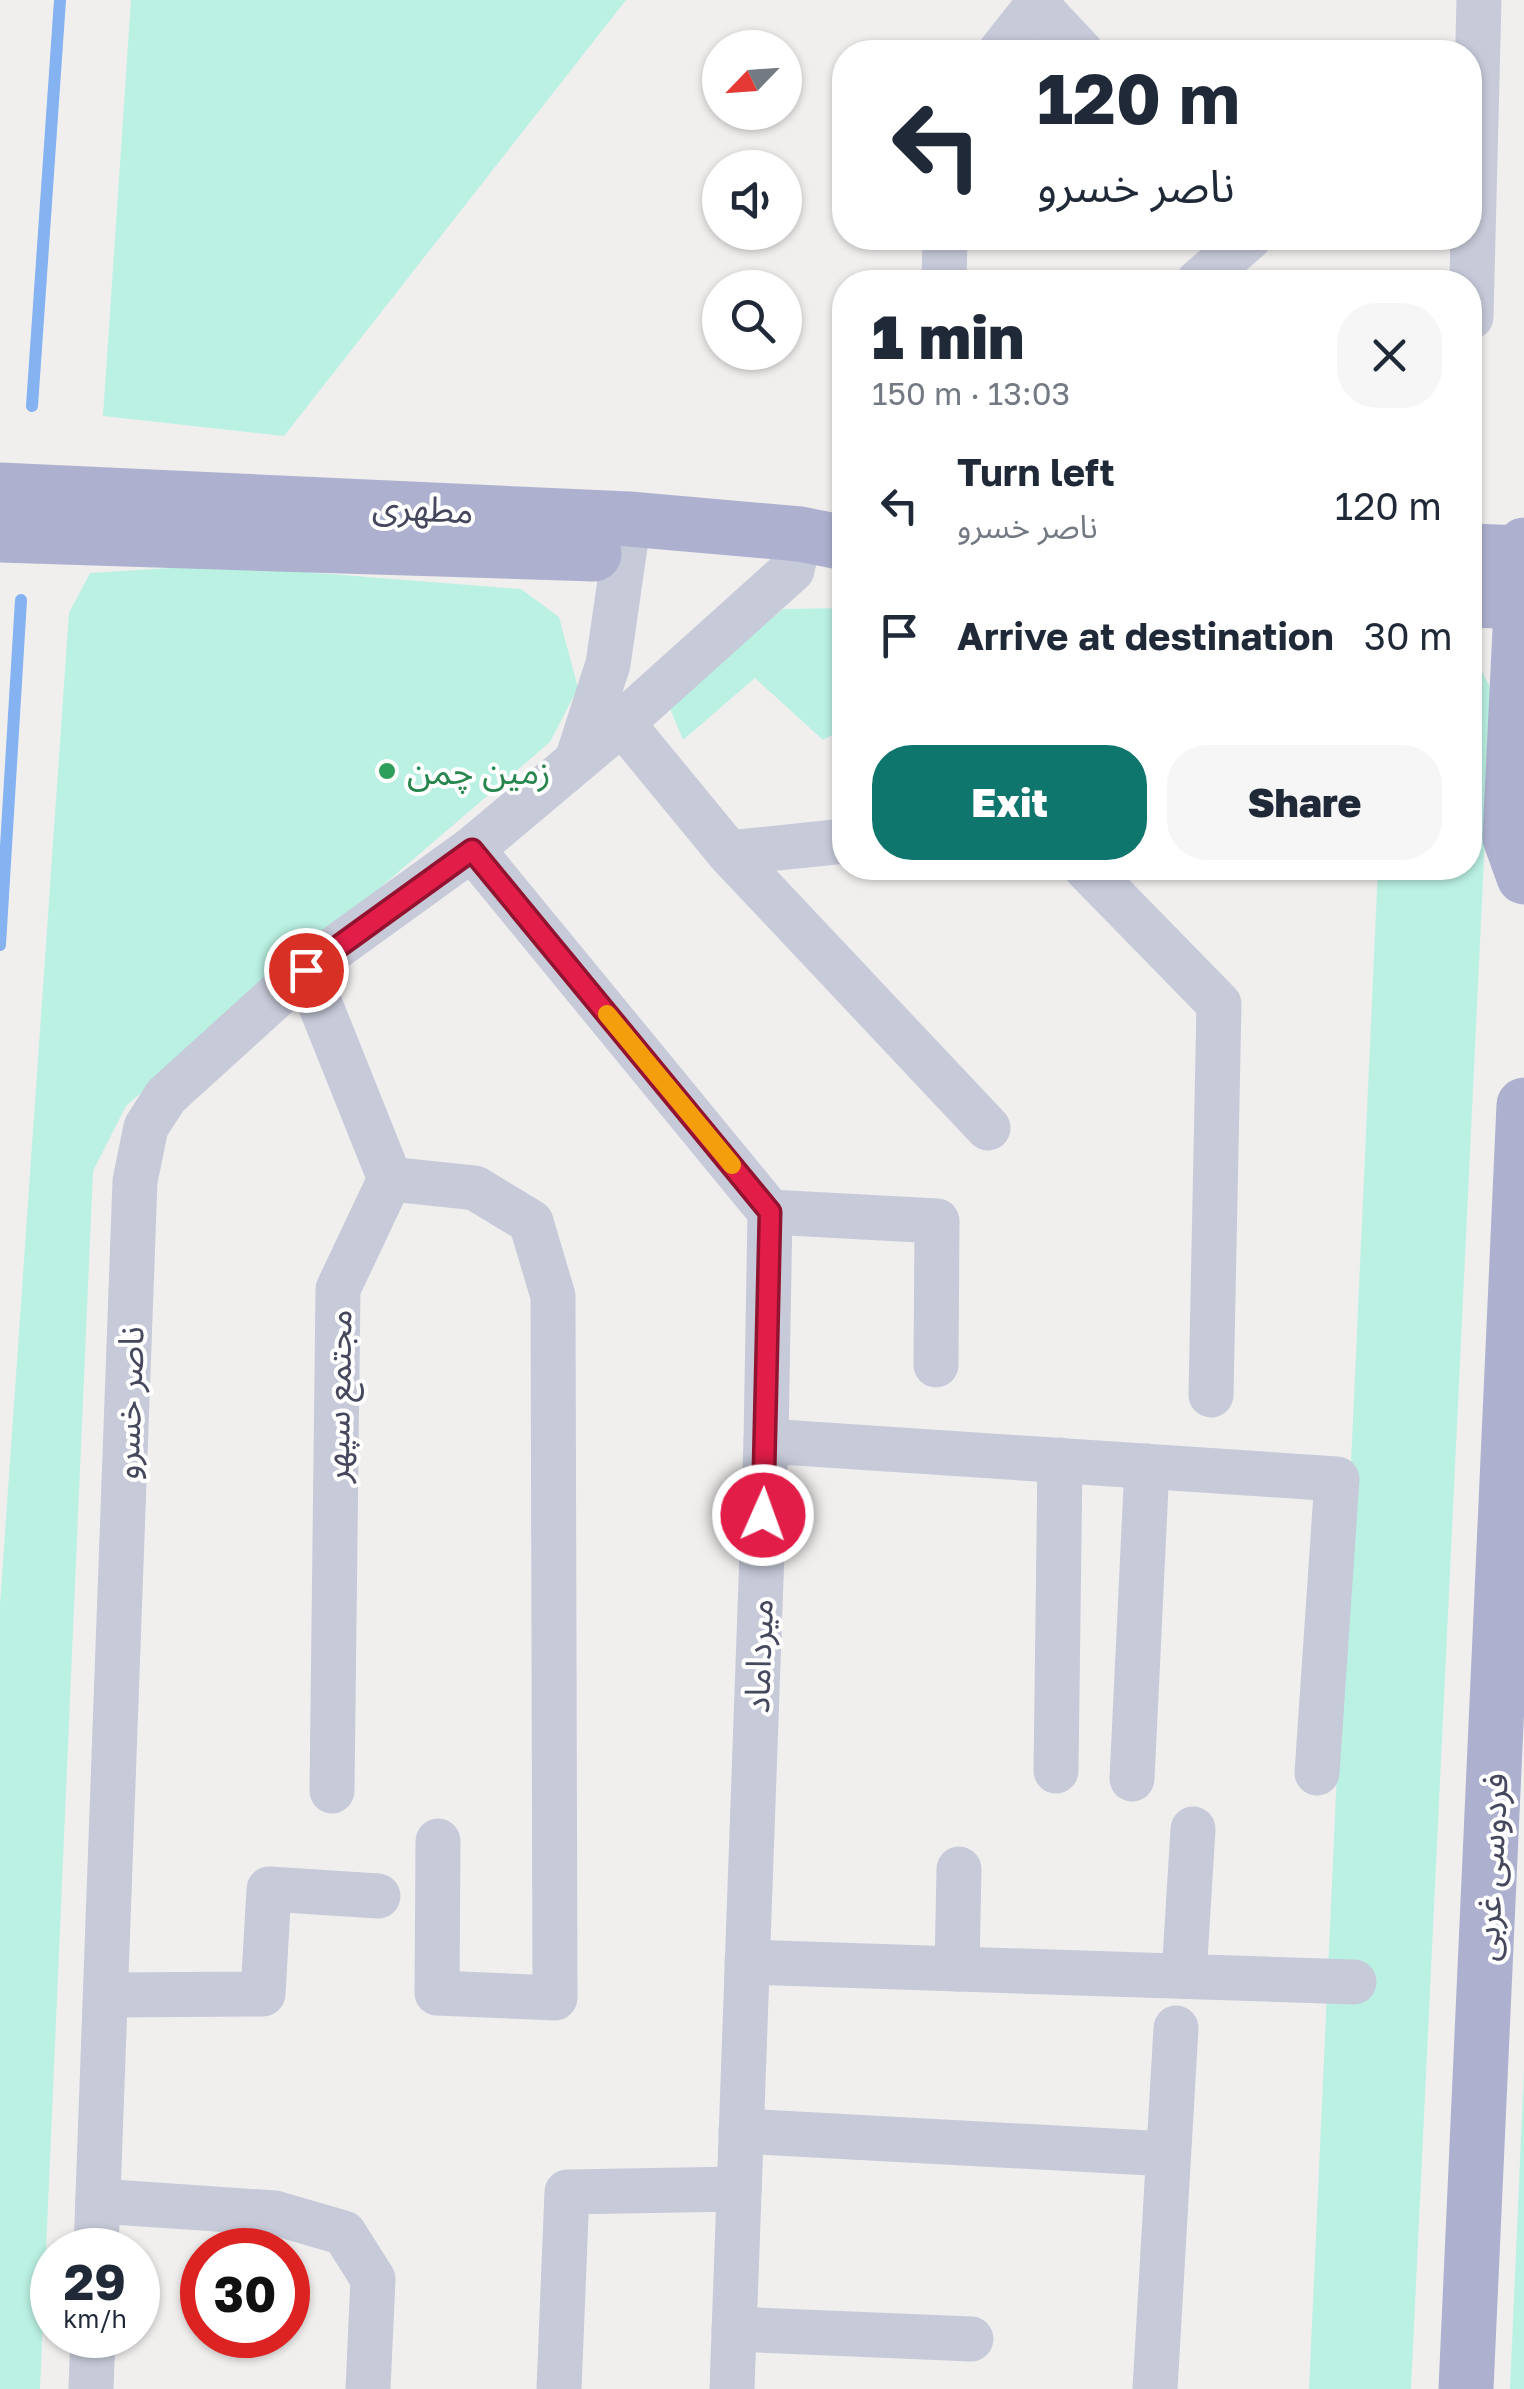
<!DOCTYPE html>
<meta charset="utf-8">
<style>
:root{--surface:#fff;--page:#f6f6f7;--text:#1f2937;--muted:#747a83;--accent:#0f766e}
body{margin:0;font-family:"Golos Text","Noto Sans Arabic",sans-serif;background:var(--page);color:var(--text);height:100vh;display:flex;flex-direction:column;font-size:38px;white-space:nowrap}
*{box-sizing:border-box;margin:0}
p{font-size:32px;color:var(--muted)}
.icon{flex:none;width:55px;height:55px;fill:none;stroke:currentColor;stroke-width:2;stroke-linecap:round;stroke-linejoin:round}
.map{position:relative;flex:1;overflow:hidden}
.drawer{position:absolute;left:832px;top:270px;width:650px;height:610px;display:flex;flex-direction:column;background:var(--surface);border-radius:40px;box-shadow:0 2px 8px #0004}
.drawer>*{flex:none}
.banner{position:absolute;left:832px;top:40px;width:650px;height:210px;border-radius:40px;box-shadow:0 2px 8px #0004;background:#fff;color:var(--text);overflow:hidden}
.needle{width:65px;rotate:245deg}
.fabs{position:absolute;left:702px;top:30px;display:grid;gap:20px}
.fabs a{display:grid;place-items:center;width:100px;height:100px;border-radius:50%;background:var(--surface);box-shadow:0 2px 8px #0004;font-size:50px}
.speed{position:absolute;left:30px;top:2228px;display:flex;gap:20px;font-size:50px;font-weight:700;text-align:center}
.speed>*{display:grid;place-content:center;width:130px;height:130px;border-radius:50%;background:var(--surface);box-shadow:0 2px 8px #0004;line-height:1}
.speed small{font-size:25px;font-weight:400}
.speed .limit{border:15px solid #d22;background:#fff;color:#111}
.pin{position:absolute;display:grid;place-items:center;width:85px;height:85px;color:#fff;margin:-42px;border:5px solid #fff;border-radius:50%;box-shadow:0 2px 10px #0007}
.me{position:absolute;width:110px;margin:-55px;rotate:2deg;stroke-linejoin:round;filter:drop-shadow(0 0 8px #0008)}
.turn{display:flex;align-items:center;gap:35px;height:210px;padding:0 40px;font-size:45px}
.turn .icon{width:130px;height:130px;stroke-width:2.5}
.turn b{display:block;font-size:70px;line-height:85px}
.round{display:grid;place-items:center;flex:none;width:105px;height:105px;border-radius:40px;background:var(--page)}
.head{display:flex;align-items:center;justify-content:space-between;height:170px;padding:0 40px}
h1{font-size:60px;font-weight:800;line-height:75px}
.action{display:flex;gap:20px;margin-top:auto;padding:20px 40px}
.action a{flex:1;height:115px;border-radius:40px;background:var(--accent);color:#fff;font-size:40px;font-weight:800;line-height:115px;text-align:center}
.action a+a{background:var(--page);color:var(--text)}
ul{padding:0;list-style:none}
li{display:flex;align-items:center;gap:30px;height:130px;padding:0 40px}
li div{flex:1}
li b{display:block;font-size:38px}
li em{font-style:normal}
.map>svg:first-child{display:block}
.green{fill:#baf1e3}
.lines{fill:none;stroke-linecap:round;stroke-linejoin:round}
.stream{stroke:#85b2f0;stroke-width:12}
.minor{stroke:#c7cad9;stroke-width:45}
.major{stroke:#adb1cf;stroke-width:55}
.route-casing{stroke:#92132f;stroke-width:25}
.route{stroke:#e11d48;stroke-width:18}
.slow{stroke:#f59e0b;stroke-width:18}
.leisure-dot{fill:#2e9e5b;stroke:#fff;stroke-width:4}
.labels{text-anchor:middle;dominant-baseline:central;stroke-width:8;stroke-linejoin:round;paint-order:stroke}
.street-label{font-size:35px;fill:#46495d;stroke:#fff}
.leisure-label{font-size:35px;fill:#27864d;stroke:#fff;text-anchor:start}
</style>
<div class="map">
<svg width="1524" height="2389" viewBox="0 0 1524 2389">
<rect width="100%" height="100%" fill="#f1efee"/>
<!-- green -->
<g class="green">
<polygon points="131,0 626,0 284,436 103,416"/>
<polygon points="217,565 521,589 559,617 578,688 550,742 126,1106 93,1171 40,2389 0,2389 0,1605 69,613 90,573"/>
<polygon points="845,608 845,728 823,740 755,678 683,740 669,706 783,609"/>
<polygon points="1470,648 1492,691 1411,2389 1309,2389 1378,868 1470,868"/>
<polygon points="1524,2069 1524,2389 1510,2389"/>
</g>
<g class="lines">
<!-- stream -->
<g class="stream">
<polyline points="32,406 60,0"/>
<polyline points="0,945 21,600"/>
</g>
<!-- minor -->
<g class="minor">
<polyline points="1037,5 1081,52"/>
<polyline points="1000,52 1041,0"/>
<polyline points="944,282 945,238"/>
<polyline points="1198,282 1249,238"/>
<polyline points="1471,317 1479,0"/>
<polyline points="622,723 729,853 988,1128"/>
<polyline points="578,757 608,664 629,519"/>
<polyline points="472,849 770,1212 766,1441 732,2389"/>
<polyline points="729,853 845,841"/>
<polyline points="1086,868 1219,1004 1211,1395"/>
<polyline points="306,969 390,1179 338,1289 332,1791"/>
<polyline points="390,1179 475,1188 531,1222 553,1296 555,1998 437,1993 438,1841"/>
<polyline points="770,1212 937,1221 936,1365"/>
<polyline points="766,1441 1337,1479 1317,1773"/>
<polyline points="1056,1771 1060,1460"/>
<polyline points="1132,1779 1147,1466"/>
<polyline points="747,1962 1354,1982"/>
<polyline points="957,1969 959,1869"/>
<polyline points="1184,1976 1193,1829"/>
<polyline points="107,1995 263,1994 269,1889 378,1896"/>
<polyline points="741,2131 1168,2154"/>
<polyline points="98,2201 275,2213 344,2233 373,2279 368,2389"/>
<polyline points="96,2250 135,1181 146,1127 166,1096 306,969 472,849 622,723 792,570 800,534"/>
<polyline points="734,2329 971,2339"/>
<polyline points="91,2389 93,2335"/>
<polyline points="559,2389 567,2192 739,2189"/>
<polyline points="1155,2389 1176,2028"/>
</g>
<!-- major -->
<g class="major">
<polyline points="0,490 629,519 800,534 845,543"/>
<polyline points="0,535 594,554"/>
<polyline points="1524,545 1510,838 1524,877"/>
<polyline points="1470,551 1524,553"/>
<polyline points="1470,600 1524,602"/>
<polyline points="1466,2389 1524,1105"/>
</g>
</g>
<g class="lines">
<!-- route casing -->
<g class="route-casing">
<polyline id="route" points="306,970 472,850 770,1212 763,1515"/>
</g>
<!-- route -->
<use href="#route" class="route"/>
<!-- slow -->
<polyline class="slow" points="607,1014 732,1165"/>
</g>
<!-- markers -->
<circle class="leisure-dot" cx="387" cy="771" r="10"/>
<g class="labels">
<!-- street labels -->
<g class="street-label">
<text transform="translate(423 508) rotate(3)">مطهری</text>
<text transform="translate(337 1396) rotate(-89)">مجتمع سپهر</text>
<text transform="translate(128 1403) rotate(-88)">ناصر خسرو</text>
<text transform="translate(758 1656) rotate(-88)">میرداماد</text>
<text transform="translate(1490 1867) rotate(-87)">فردوسی غربی</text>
</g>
<!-- leisure labels -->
<g class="leisure-label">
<text x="407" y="771">زمین چمن</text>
</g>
</g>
</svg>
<div class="fabs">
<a><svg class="needle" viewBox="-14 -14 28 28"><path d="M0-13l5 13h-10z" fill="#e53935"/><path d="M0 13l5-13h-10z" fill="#747a83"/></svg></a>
<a><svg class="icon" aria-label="sound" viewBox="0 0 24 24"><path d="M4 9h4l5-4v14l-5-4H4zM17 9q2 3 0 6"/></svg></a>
<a><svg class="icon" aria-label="search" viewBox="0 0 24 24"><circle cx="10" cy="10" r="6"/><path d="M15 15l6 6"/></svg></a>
</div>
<div class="speed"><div>29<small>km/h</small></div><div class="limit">30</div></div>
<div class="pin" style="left:306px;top:970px;background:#d93025"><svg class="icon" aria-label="arrive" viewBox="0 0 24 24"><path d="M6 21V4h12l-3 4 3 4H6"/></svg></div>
<svg class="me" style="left:763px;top:1515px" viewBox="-20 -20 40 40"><circle r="17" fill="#e11d48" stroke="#fff" stroke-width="3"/><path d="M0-11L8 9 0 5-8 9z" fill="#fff"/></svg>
<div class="banner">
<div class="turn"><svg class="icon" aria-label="left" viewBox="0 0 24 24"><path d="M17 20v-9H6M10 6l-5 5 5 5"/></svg><div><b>120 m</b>ناصر خسرو</div></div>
</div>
<section class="drawer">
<div class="head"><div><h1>1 min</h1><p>150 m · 13:03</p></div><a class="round"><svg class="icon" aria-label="close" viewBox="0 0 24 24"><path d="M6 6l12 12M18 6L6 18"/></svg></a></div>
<ul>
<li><svg class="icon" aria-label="left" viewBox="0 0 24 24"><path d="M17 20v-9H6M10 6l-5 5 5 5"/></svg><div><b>Turn left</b><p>ناصر خسرو</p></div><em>120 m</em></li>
<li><svg class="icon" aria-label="arrive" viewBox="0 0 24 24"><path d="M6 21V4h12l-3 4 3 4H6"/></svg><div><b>Arrive at destination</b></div><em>30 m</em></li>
</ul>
<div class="action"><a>Exit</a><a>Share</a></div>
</section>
</div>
